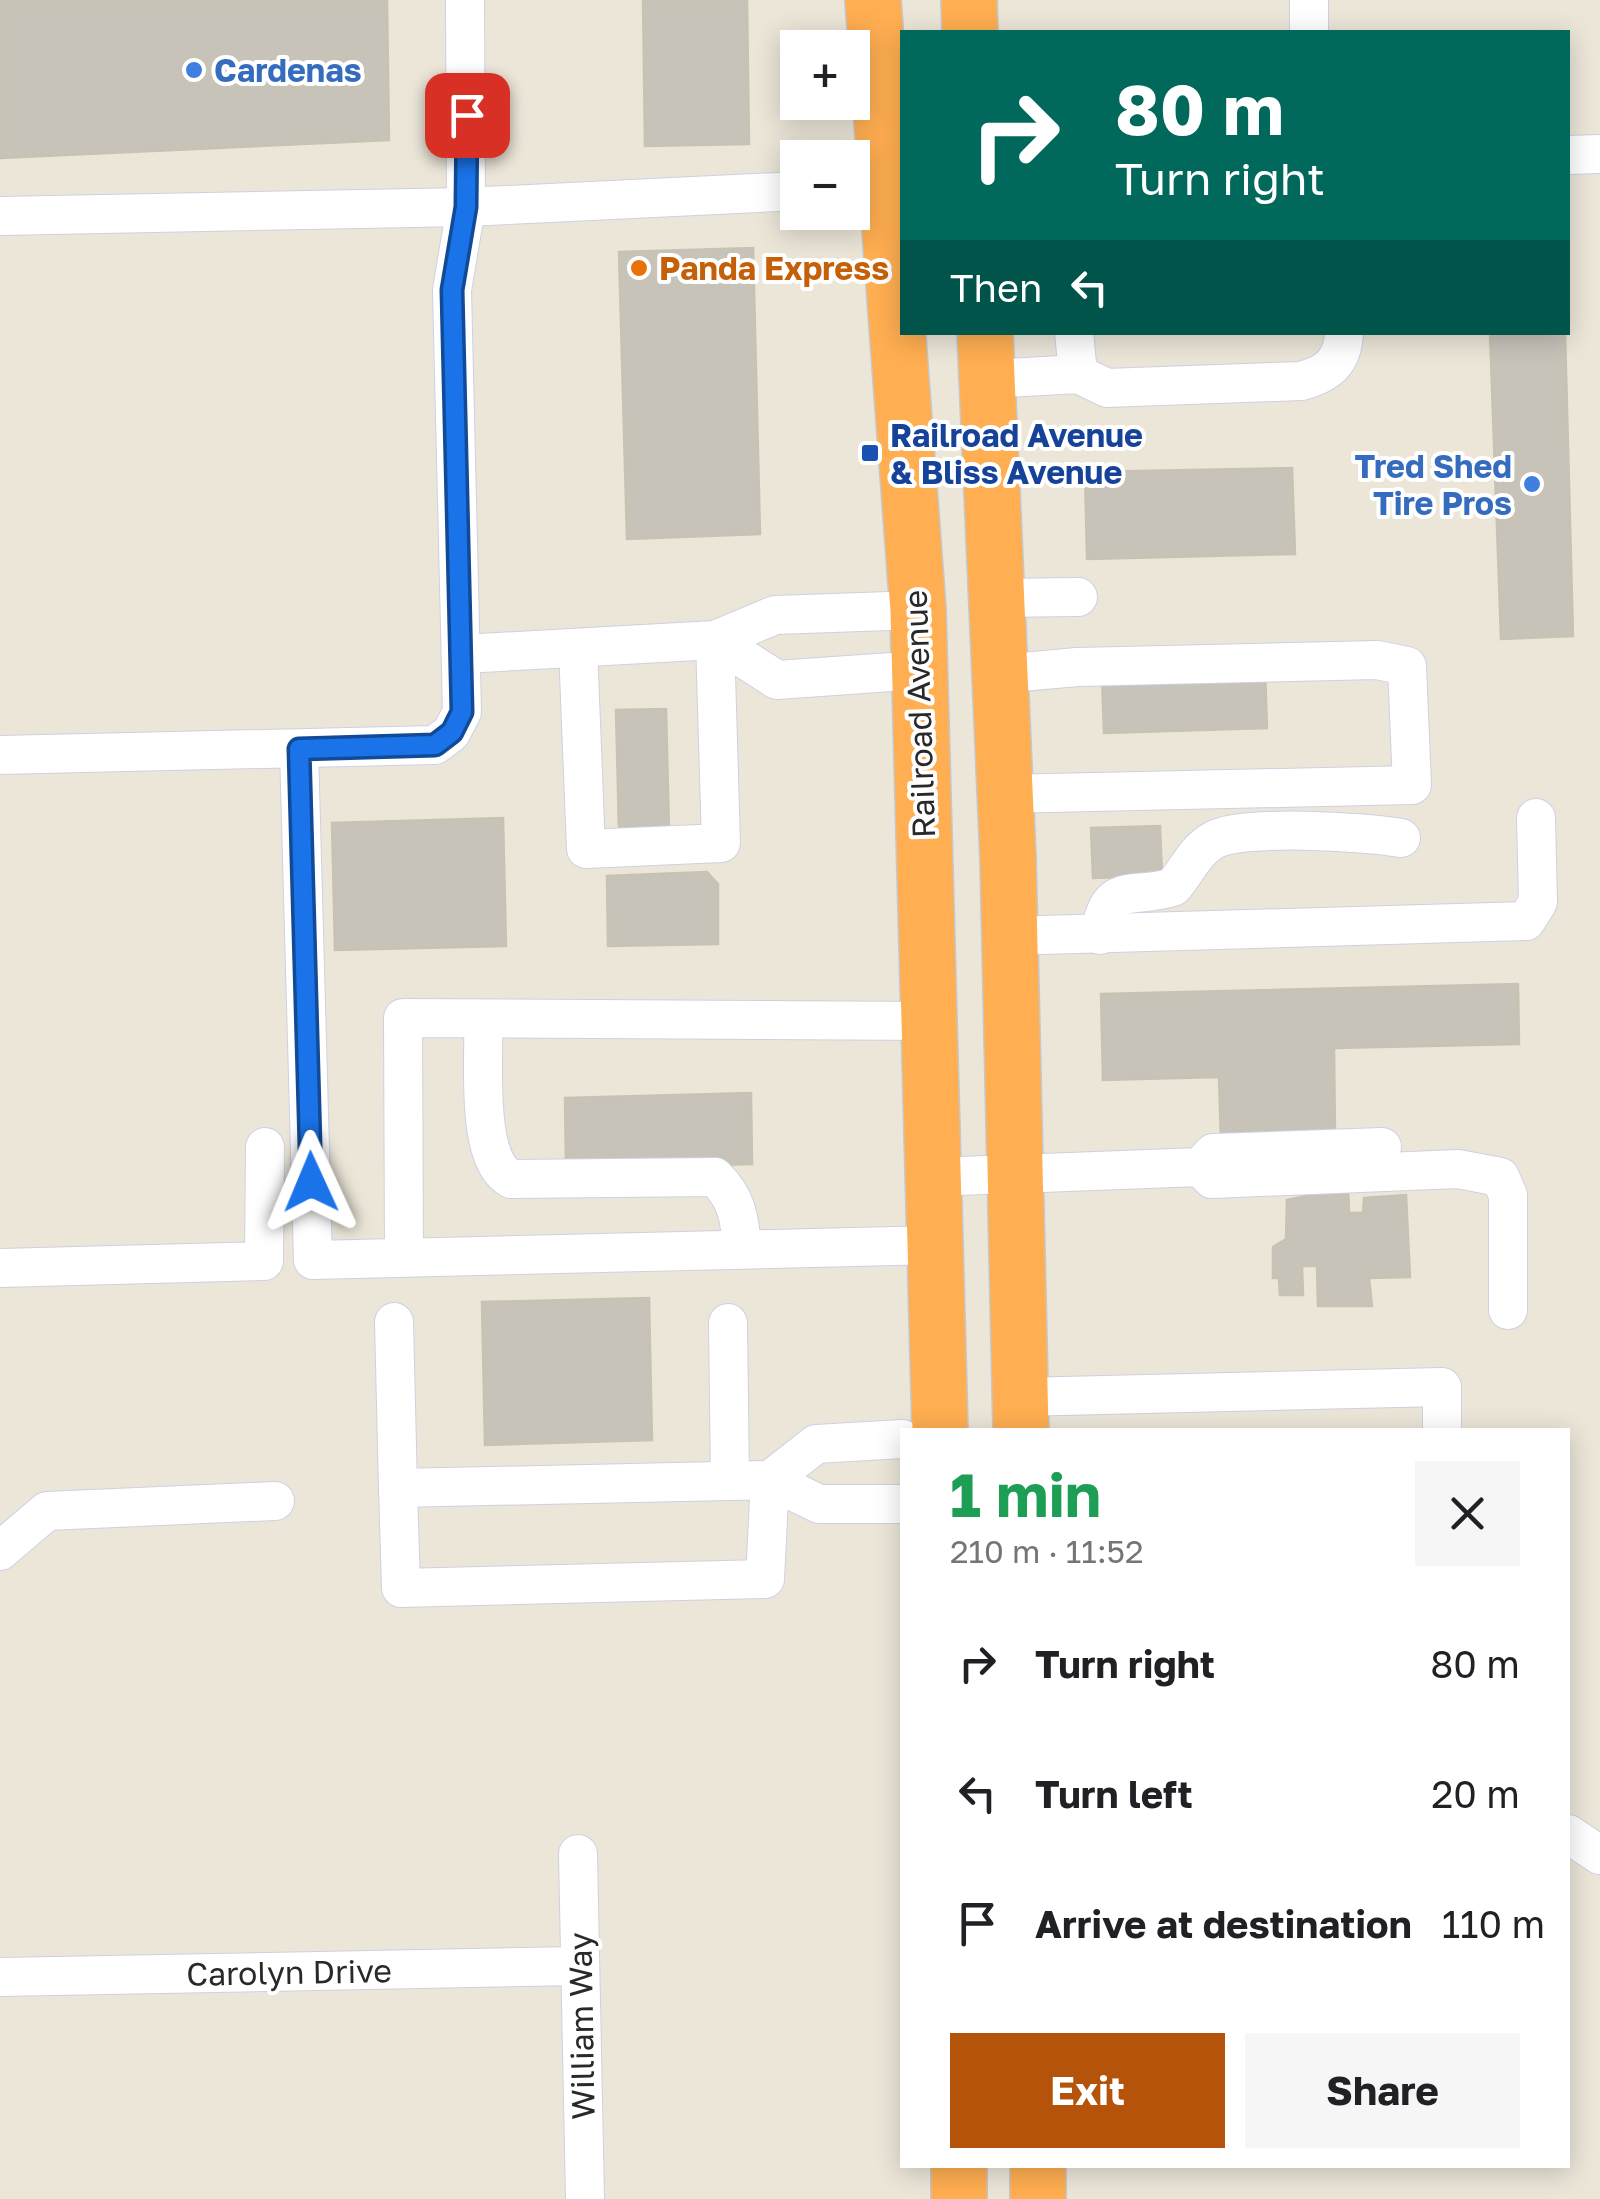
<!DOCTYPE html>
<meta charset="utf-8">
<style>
:root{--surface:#fff;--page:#f6f6f6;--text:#202124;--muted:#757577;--accent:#b45309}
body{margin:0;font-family:"Golos Text",sans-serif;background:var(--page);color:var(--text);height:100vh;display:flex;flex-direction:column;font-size:38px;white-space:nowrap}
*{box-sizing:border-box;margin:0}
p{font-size:32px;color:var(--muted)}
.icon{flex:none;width:55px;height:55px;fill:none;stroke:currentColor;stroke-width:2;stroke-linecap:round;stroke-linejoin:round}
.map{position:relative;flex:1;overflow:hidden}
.sheet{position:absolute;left:900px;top:1428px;width:670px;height:740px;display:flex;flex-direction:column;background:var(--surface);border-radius:0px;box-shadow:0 5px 25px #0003}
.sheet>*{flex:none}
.guide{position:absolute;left:900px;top:30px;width:670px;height:305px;border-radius:0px;box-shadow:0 5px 25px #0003;background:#00695c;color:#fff;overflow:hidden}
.fabs{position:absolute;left:780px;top:30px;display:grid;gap:20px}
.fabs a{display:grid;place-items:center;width:90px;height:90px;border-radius:0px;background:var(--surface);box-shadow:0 5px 25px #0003;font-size:50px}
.pin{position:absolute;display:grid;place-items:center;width:85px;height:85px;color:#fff;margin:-42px;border-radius:20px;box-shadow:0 5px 15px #0006}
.me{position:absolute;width:110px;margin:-55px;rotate:359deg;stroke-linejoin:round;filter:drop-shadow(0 0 8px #0008)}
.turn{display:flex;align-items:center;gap:35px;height:210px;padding:0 50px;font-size:45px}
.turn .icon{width:130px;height:130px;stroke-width:2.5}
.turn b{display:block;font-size:70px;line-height:85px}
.then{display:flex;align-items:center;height:95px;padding:0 50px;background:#0003;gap:20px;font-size:38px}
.round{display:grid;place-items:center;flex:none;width:105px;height:105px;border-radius:0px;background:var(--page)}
.summary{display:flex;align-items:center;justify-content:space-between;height:170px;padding:0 50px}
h1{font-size:60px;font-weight:700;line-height:75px;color:#1e9e55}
.action{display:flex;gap:20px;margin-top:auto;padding:20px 50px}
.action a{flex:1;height:115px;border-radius:0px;background:var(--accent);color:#fff;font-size:40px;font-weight:700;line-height:115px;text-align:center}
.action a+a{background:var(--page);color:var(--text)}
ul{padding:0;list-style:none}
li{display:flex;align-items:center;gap:30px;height:130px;padding:0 50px}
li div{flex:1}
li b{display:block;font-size:38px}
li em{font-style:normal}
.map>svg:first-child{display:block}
.building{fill:#c7c3b9;stroke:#c8c2b2;stroke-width:2.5}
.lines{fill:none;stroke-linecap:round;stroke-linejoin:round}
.minor-casing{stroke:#ced0e3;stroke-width:40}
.highway-casing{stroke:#c7c7c7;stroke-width:58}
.minor{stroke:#fff;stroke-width:38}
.highway{stroke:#ffae51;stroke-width:55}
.route-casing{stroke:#114b97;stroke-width:25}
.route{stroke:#1a73e8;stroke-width:18}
.shop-dot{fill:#3f7fe0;stroke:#fff;stroke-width:4}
.food-dot{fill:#e8710a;stroke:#fff;stroke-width:4}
.transit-dot{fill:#1a4fb4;stroke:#fff;stroke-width:4}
.labels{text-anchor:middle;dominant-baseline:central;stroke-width:8;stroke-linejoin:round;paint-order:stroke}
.shop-label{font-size:32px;font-weight:bold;fill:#366cbe;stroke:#fff;text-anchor:start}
.food-label{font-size:32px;font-weight:bold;fill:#c56008;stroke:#fff;text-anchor:start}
.transit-label{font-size:32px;font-weight:bold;fill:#164399;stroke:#fff;text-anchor:start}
.street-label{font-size:32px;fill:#292929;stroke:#fff}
</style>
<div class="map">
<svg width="1600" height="2199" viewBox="0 0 1600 2199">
<rect width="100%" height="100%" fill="#ece6d9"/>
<!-- building -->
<g class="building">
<polygon points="0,0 387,0 389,140 0,158"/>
<polygon points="643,0 747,0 749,144 645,146"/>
<polygon points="753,248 760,534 627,539 619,252"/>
<polygon points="1490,332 1565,332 1573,636 1501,639"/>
<polygon points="1292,468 1295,554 1087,559 1085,472"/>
<polygon points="1265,670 1267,728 1104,733 1102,676"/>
<polygon points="666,709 669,830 619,831 616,710"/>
<polygon points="503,818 506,946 335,950 332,823"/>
<polygon points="1160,826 1162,876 1093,878 1091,828"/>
<polygon points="707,872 718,884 718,944 608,946 607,876"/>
<polygon points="1518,984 1519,1044 1334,1048 1335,1138 1221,1141 1219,1077 1103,1080 1101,994"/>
<polygon points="751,1093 752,1164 566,1169 565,1098"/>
<polygon points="1348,1187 1349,1213 1363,1213 1364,1198 1406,1195 1410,1277 1369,1278 1372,1306 1318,1306 1317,1266 1302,1266 1303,1295 1280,1295 1279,1278 1273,1278 1273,1247 1286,1239 1287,1200"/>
<polygon points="649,1298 652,1440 485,1445 482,1302"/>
</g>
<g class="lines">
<!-- minor casing -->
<g class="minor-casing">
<g id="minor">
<polyline points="1309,0 1309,32"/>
<polyline points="1568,155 1600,154"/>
<polyline points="852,188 902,184"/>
<polyline points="0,216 466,207 798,191"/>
<polyline points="1074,332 1078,374"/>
<path d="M987 379 1078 374 1107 388 1301 381C1328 374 1343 362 1344 332"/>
<polyline points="998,598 1078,597"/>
<polyline points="715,640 777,680 920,670"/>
<polyline points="578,648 586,849 721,843 715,640"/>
<polyline points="463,654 715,640 775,615 918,610"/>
<polyline points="1000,674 1077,667 1377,660 1407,666 1412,785 1004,794"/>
<polyline points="299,749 313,1260 935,1245"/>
<polyline points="0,755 435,745 451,733 462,712 452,290 466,207 465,0"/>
<path d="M1100 935C1107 879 1132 900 1173 887 1187 871 1195 850 1214 840 1243 824 1366 832 1401 838"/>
<polyline points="1009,936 1526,921 1538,902 1536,818"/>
<path d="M483 1019C485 1058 474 1160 511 1179L715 1177C737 1198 740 1219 742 1249"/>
<polyline points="1200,1167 1212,1179 1458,1169 1500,1177 1508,1195 1508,1310"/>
<polyline points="933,1177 1200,1167 1213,1153 1382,1147"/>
<polyline points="404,1257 403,1018 929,1021"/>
<polyline points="0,1268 264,1261 265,1147"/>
<polyline points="394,1322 398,1488"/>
<polyline points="728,1323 730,1481"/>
<polyline points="1020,1397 1442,1387 1442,1430"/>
<polyline points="770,1480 765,1579 401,1588 398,1488 770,1480 819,1504 902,1504"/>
<polyline points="770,1480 816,1444 902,1439"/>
<polyline points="0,1551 47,1511 275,1501"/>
<polyline points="1568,1834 1600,1855"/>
<polyline points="578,1854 585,2199"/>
<polyline points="0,1977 579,1966"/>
</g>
</g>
<!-- highway casing -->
<g class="highway-casing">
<g id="highway">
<polyline points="873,0 918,610 940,1430"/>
<polyline points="969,0 970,32"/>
<polyline points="985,332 1008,858 1021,1430"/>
<polyline points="959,2165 959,2199"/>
<polyline points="1038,2165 1038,2199"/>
</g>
</g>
<!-- minor -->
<use href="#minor" class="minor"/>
<!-- highway -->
<use href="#highway" class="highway"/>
</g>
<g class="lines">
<!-- route casing -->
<g class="route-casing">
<polyline id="route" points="311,1182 299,749 435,745 452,732 462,712 452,290 466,207 467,115"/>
</g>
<!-- route -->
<use href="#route" class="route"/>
</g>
<!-- markers -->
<g class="shop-dot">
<circle cx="194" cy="70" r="10"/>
<circle cx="1532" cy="484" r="10"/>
</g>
<circle class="food-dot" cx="639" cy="268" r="10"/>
<rect class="transit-dot" x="860" y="443" width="20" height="20" rx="5"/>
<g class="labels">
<!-- shop labels -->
<g class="shop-label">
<text x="214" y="70">Cardenas</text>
<text x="1512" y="466" text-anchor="end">Tred Shed<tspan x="1512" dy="37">Tire Pros</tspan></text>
</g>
<!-- food labels -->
<g class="food-label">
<text x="659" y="268">Panda Express</text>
</g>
<!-- transit labels -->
<g class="transit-label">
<text x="890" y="435">Railroad Avenue<tspan x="890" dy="37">&amp; Bliss Avenue</tspan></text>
</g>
<!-- street labels -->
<g class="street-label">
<text transform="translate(919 714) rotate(-92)">Railroad Avenue</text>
<text transform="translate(289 1972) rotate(-1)">Carolyn Drive</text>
<text transform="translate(581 2026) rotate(-91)">William Way</text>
</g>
</g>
</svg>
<div class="fabs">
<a>+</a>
<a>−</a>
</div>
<div class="pin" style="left:467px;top:115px;background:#d93025"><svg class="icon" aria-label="arrive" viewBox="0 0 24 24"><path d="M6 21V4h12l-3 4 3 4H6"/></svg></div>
<svg class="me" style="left:311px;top:1182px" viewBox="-20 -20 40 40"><path d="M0-17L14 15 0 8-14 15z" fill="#1a73e8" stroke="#fff" stroke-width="4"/></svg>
<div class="guide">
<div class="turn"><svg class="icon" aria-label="right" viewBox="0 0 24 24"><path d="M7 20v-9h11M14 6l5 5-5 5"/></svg><div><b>80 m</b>Turn right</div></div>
<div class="then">Then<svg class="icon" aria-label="left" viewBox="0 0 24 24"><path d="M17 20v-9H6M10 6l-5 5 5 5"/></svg></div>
</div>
<section class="sheet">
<div class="summary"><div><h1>1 min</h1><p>210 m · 11:52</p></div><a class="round"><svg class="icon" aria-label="close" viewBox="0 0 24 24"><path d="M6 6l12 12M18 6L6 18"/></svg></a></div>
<ul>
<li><svg class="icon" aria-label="right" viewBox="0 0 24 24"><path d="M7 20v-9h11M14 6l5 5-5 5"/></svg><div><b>Turn right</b></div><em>80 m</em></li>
<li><svg class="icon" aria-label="left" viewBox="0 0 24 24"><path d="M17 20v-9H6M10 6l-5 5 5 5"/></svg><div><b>Turn left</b></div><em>20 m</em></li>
<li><svg class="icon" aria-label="arrive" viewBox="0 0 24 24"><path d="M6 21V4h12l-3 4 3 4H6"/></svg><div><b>Arrive at destination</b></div><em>110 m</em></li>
</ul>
<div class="action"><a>Exit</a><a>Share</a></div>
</section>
</div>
